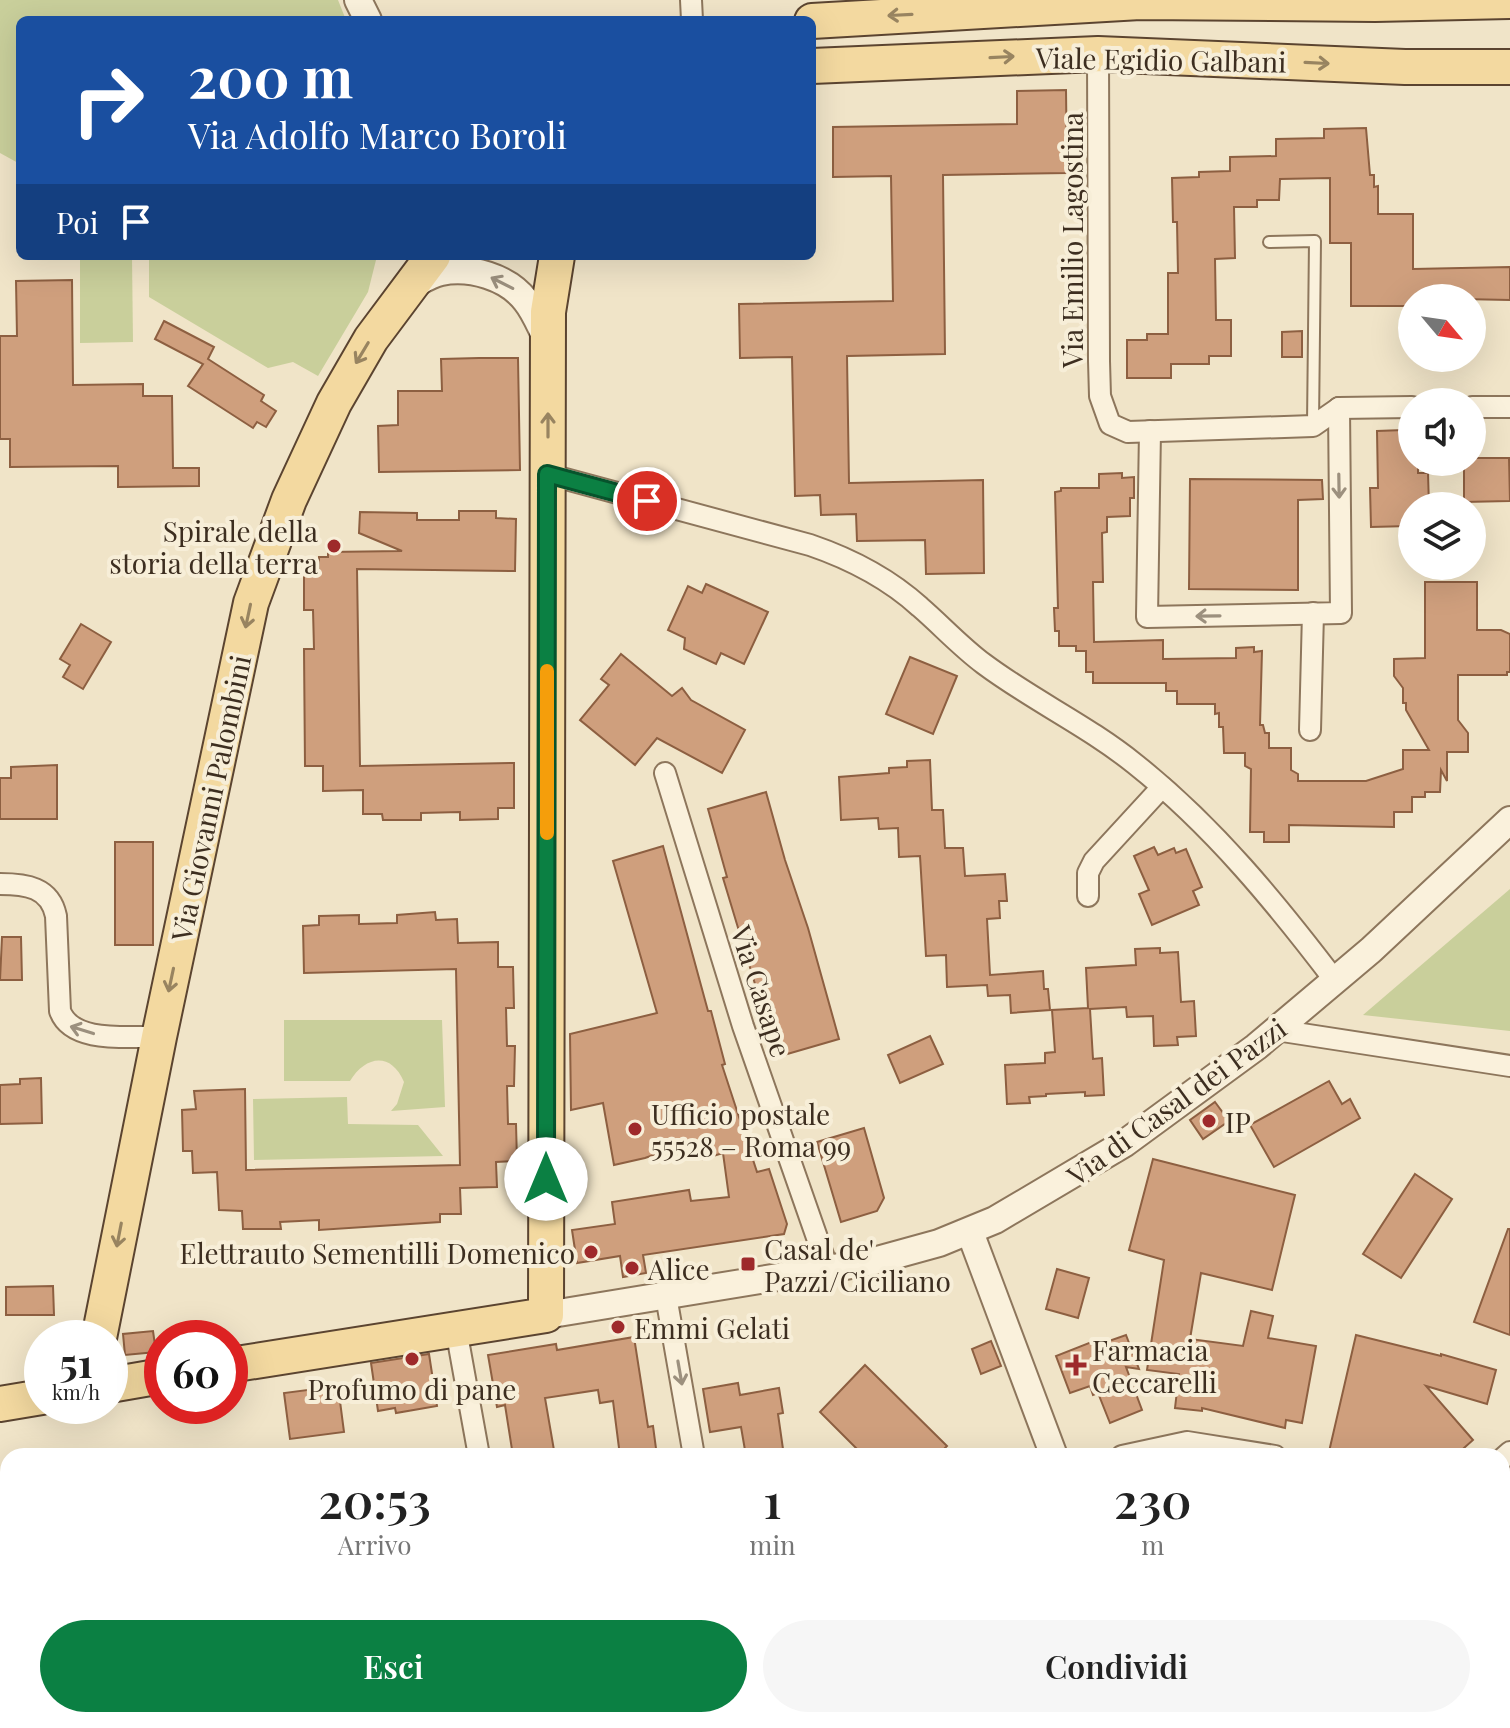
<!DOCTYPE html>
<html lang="it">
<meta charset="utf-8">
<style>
:root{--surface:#fff;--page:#f6f6f6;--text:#222;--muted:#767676;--accent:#0b8043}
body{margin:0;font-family:"Playfair Display",serif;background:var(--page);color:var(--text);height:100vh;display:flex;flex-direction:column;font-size:30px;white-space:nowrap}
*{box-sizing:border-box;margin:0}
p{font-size:26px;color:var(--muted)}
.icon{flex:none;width:44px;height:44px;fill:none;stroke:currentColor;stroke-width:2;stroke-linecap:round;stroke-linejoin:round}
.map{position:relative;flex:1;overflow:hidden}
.side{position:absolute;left:0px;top:1448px;width:1510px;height:280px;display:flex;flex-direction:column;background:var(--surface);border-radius:24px 24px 0 0;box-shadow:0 8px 32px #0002}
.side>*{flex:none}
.banner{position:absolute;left:16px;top:16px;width:800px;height:244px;border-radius:12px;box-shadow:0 8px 32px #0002;background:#1a4fa0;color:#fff;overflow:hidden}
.needle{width:52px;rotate:119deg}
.controls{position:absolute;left:1398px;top:284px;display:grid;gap:16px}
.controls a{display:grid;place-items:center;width:88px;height:88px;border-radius:50%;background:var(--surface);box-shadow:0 8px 32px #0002;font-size:40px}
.speed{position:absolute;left:24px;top:1320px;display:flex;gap:16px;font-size:40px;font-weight:700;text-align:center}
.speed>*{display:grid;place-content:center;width:104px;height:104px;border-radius:50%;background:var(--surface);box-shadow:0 8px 32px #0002;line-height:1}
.speed small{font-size:20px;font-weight:400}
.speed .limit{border:12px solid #d22;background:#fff;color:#111}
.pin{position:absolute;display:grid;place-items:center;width:68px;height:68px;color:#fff;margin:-34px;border:4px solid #fff;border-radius:50%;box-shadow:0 2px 8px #0007}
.me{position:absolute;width:88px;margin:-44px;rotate:0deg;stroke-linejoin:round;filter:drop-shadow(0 0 6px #0008)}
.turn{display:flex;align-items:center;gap:28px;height:168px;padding:0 40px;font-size:36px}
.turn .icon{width:104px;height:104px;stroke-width:2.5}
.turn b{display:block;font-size:56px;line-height:68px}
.then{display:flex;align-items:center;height:76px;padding:0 40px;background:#0003;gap:16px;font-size:30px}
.eta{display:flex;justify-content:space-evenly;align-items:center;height:136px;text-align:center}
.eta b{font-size:48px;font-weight:600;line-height:56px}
.cta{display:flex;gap:16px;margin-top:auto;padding:16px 40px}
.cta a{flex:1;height:92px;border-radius:48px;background:var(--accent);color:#fff;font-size:32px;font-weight:600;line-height:92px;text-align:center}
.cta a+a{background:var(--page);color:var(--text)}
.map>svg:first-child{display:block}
.green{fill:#c9cf9b}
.building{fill:#cf9f7d;stroke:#8d5f41;stroke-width:2}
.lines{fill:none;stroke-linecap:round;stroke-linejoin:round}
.service-casing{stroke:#8d765c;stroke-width:14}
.minor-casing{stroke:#8d765c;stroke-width:24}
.tertiary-casing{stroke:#8d765c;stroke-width:30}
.primary-casing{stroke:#5b4430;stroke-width:38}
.service{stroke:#faf1dc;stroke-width:10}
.minor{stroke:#faf1dc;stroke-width:20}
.tertiary{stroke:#faf1dc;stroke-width:26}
.primary{stroke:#f3d9a0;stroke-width:34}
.oneway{stroke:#988460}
.oneway2{stroke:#9c907e}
.route-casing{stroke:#07532c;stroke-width:20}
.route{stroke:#0b8043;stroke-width:14}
.slow{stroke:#f59e0b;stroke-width:14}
.poi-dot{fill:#9e2a2b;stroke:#f7eed8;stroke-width:3}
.labels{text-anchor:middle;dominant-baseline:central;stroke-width:8;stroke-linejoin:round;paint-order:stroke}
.street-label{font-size:28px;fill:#3d2e20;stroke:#f7eed8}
.poi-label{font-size:28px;fill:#3d2e20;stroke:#f7eed8;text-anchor:start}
</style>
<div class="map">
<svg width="1510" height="1728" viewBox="0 0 1510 1728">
<rect width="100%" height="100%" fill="#f0e4c8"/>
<!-- green -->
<g class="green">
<polygon points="0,0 338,0 346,20 20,20 20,164 0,153"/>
<polygon points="80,256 132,256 133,342 80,343"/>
<polygon points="149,256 377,256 368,292 318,376 293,362 268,368 149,297"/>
<polygon points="1510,889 1510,1031 1363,1015"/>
<path d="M284 1020H442L445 1107 391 1111 397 1104 404 1082C391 1051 365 1056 350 1081H284Z"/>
<polygon points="347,1097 348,1124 418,1125 443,1156 254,1160 253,1099"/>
<polygon points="0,1577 8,1578 8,1646 0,1645"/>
</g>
<!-- building -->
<g class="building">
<polygon points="1066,90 1067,173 943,175 945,354 847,356 849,483 983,480 984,573 926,574 925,540 857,541 856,514 821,515 820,495 795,496 792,357 740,358 739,304 893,301 891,176 833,177 833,127 1017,124 1017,91"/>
<polygon points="1366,128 1370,175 1374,175 1374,187 1378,186 1378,214 1413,214 1413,269 1510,267 1510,300 1412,298 1412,306 1351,306 1351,243 1330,243 1330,178 1280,179 1279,200 1257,200 1257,207 1234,207 1235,258 1215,259 1216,320 1231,320 1231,356 1209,356 1209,364 1171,364 1171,378 1127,378 1127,340 1147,340 1147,334 1168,334 1168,273 1178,273 1177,222 1173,222 1172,178 1199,177 1199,172 1230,171 1230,157 1276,156 1276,139 1324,138 1324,129"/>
<polygon points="72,280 73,385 143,384 143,396 172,396 173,468 199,468 199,486 118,487 118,466 10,467 10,439 0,439 0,336 17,336 16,281"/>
<polygon points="164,321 214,347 208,359 264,395 261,401 276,411 266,427 257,422 253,428 188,386 203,364 155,339"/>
<polygon points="1302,331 1302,357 1282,357 1282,332"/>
<polygon points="479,358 518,358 520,470 379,472 378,426 398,425 398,391 442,391 441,359"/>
<polygon points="1404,430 1412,432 1412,462 1418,462 1418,473 1428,473 1429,506 1412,506 1412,509 1409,510 1409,526 1371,527 1370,488 1378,488 1377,431"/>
<polygon points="1472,458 1509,458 1510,501 1464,502 1464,462 1472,462"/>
<polygon points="1122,473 1122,478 1134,477 1134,498 1130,498 1130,516 1107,517 1107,532 1102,533 1103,582 1093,582 1094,642 1163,640 1163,659 1236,658 1236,648 1254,647 1254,652 1262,651 1260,725 1263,725 1265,733 1269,733 1269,748 1291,748 1291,770 1298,774 1298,781 1366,781 1403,769 1403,750 1429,750 1406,710 1406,703 1403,703 1403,688 1394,676 1394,659 1425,658 1425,582 1477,582 1477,630 1501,630 1510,634 1510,672 1507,672 1507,675 1458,675 1458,720 1468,733 1468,752 1447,752 1447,781 1441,770 1440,792 1425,792 1425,797 1412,797 1412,812 1394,812 1394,827 1289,825 1289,842 1264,842 1264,832 1250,832 1251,769 1245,766 1245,753 1224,753 1223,727 1219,727 1219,713 1215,714 1215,704 1177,704 1177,691 1166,691 1166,683 1093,683 1093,672 1086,672 1086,651 1076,651 1076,646 1059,646 1059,631 1055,631 1054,608 1058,608 1055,492 1061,491 1061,488 1099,488 1099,474"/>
<polygon points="1190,479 1322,480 1323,499 1298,500 1298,590 1189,589"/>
<polygon points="459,511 496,511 496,518 516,519 515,571 357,569 360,766 514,763 514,808 498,808 498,819 460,820 460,812 421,813 421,820 383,820 382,814 363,814 363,790 323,791 323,766 305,766 304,649 314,649 313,610 304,610 304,571 319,570 319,557 328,557 328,552 402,551 359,533 360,512 417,513 417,520 459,520"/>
<polygon points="706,584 768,612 744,664 721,653 716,664 684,649 685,638 668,630 688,586 702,593"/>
<polygon points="81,624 111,642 83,689 63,677 70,665 60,659"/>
<polygon points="621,654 672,696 682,688 691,700 745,730 722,773 657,738 635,765 580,720 609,685 601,679"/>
<polygon points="910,657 957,676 933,734 886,714"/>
<polygon points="930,760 932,810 943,810 945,848 963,848 965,876 1005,874 1007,901 999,901 1000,918 987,919 990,975 1043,971 1044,989 1048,989 1050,1010 1011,1013 1010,995 988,996 987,985 947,987 946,955 926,956 920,856 899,857 898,828 879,829 878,818 841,820 839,777 889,773 889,768 907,767 907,761"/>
<polygon points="57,765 57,819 0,819 0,778 11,778 11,767"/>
<polygon points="766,792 785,860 808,928 839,1039 777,1057 723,878 727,877 708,809"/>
<rect x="115" y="842" width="38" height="103"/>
<polygon points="663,846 708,1011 711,1011 725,1064 722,1065 757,1172 769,1169 787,1224 784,1234 643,1255 646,1273 623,1277 620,1256 577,1263 572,1230 615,1224 612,1202 689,1190 691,1201 729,1197 723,1153 703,1159 696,1140 645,1158 614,1165 603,1103 571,1110 570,1034 657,1013 613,861"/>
<polygon points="1154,847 1158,855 1174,848 1176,853 1186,849 1202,887 1193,891 1199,905 1152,925 1139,894 1149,890 1134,856"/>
<polygon points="435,912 436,920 457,919 458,943 498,942 498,967 513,967 514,1008 506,1008 507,1046 515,1046 514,1086 507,1086 508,1124 516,1124 517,1161 496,1162 497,1187 460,1188 461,1214 440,1214 440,1222 319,1230 319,1220 280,1222 281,1229 243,1229 242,1211 219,1210 217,1172 193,1173 192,1151 183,1151 182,1110 196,1109 194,1091 245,1089 246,1170 460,1165 456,969 304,973 303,926 319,925 319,916 359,915 359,924 397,923 397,915"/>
<polygon points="2,937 21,937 22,980 0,980"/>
<polygon points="1160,948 1160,953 1178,952 1181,1002 1194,1001 1196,1036 1177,1037 1178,1045 1154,1046 1153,1016 1127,1017 1126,1007 1090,1009 1093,1059 1102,1058 1104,1095 1085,1096 1085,1092 1046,1094 1046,1096 1029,1097 1030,1103 1007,1104 1005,1065 1045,1063 1045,1053 1055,1052 1052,1010 1088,1008 1086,968 1136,965 1135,949"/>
<polygon points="930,1036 943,1064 900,1083 888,1055"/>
<polygon points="41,1078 42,1123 0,1124 0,1085 20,1084 20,1079"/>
<polygon points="1329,1081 1342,1104 1350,1099 1360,1118 1274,1167 1250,1125"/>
<polygon points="1215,1102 1229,1121 1203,1139 1190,1120"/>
<polygon points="864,1128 884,1198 877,1211 841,1222 817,1142"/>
<polygon points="1153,1159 1295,1195 1272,1290 1201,1273 1190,1339 1243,1346 1251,1311 1273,1316 1268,1338 1316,1346 1302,1423 1286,1420 1285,1428 1202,1408 1202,1411 1175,1408 1179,1374 1147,1370 1164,1260 1129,1250"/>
<polygon points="1415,1174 1452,1199 1401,1278 1363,1254"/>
<polygon points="1508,1229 1510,1229 1510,1335 1474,1322"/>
<polygon points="1057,1269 1089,1278 1078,1318 1046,1309"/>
<polygon points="53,1286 54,1315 6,1315 6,1287"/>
<polygon points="153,1331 156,1352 125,1355 123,1334"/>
<polygon points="1126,1335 1139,1369 1126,1367 1142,1410 1110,1423 1098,1393 1093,1395 1090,1386 1070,1393 1056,1356 1094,1341 1095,1346"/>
<polygon points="1356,1335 1441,1356 1441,1354 1496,1370 1487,1404 1426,1386 1473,1440 1455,1456 1328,1456"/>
<polygon points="634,1337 648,1427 653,1426 657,1456 620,1456 613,1401 600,1403 598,1390 545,1398 555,1456 513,1456 505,1405 497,1407 488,1355 556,1344 557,1350"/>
<polygon points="991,1341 1001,1366 981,1374 972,1349"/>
<polygon points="429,1354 437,1406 396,1413 395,1408 378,1411 371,1363"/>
<polygon points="865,1365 947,1446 937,1456 864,1456 820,1412"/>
<polygon points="738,1383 740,1395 779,1388 783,1413 778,1414 784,1456 746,1456 741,1427 710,1432 703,1389"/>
<polygon points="338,1386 344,1432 290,1439 284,1393"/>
</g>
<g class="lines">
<!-- service casing -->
<g class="service-casing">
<polyline id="service" points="1269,242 1315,241 1313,424"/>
</g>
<!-- minor casing -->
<g class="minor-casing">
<g id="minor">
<polyline points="691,0 692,20"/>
<polyline points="1098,54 1099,361 1100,396 1110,424 1128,432 1313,426 1339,408"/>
<polyline points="1472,407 1510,407"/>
<polyline points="1339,408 1412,407"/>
<polyline points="1150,431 1147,617 1341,613 1339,408"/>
<path d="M547 474 810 545C851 559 888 578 920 607 942 626 961 647 984 664 1032 700 1088 726 1135 764 1213 826 1276 903 1336 982"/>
<polyline points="1310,730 1313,613"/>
<polyline points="665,773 743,1026 828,1269"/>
<path d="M0 884C26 884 50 887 56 916L60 1011C72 1044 129 1036 159 1037"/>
<polyline points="1088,896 1088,873 1094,861 1162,787"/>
<polyline points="1276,1030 1510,1066"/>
<polyline points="666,1296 694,1456"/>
<polyline points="456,1329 479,1456"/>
<polyline points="1122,1456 1187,1442 1275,1456"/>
<polyline points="1502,1459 1510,1452"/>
<polyline points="1502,1654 1510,1662"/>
<polyline points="0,1661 8,1662"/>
<polyline points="453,1720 513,1728"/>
<polyline points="739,1720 740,1728"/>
<polyline points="211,1728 212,1720"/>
</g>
</g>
<!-- tertiary casing -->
<g class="tertiary-casing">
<g id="tertiary">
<polyline points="358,0 368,20"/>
<path d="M413 285C422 280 431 274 441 272 470 266 508 277 526 301 535 312 540 326 547 339"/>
<polyline points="970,1232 1054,1456"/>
<polyline points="546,1315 870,1262 939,1243 995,1220 1125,1143 1256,1047 1371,950 1510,820"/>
<polyline points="1158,1720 1162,1728"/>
</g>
</g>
<!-- primary casing -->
<g class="primary-casing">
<g id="primary">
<polyline points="812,21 1140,2 1375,4 1510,1"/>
<polyline points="812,66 1098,54 1405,67 1510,67"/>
<polyline points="99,1338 159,1037 251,603 289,500 334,403 371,339 433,256"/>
<polyline points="230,1365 546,1315 548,312 557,256"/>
<polyline points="110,1385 162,1376"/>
<polyline points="0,1404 42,1397"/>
</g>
</g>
<!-- service -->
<use href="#service" class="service"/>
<!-- minor -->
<use href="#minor" class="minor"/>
<!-- tertiary -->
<use href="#tertiary" class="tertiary"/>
<!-- primary -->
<use href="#primary" class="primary"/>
</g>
<!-- one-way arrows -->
<defs><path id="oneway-shaft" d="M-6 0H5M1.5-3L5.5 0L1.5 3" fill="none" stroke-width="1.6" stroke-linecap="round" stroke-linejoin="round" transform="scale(2)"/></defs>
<g class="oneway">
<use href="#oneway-shaft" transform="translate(900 15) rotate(177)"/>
<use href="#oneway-shaft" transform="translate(1002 57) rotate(-3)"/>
<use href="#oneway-shaft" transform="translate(1317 63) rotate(3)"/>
<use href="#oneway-shaft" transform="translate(362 353) rotate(121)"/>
<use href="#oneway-shaft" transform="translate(548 425) rotate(-90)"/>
<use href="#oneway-shaft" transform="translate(248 616) rotate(102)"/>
<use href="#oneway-shaft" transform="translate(171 980) rotate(102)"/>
<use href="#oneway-shaft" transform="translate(119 1235) rotate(101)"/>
</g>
<g class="oneway2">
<use href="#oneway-shaft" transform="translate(502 283) rotate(-153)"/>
<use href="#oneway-shaft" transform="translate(1339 486) rotate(89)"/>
<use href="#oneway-shaft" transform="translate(1208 616) rotate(179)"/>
<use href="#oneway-shaft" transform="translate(82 1030) rotate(-163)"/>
<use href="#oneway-shaft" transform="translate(680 1373) rotate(80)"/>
</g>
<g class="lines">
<!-- route casing -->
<g class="route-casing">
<polyline id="route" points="546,1179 547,474 647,501"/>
</g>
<!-- route -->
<use href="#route" class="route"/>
<!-- slow -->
<polyline class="slow" points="547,833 547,671"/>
</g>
<!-- markers -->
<g class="poi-dot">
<circle cx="334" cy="546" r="8"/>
<circle cx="1209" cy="1121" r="8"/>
<circle cx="635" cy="1129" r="8"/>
<circle cx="591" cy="1252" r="8"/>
<rect x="740" y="1256" width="16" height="16" rx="4"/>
<circle cx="632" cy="1268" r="8"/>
<circle cx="618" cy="1327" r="8"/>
<circle cx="412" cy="1359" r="8"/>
<path d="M1072 1353h8v8h8v8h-8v8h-8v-8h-8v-8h8z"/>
</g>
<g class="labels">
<!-- street labels -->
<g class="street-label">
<text transform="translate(1161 59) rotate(1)">Viale Egidio Galbani</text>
<text transform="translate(1071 240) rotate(-90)">Via Emilio Lagostina</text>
<text transform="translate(210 798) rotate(-78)">Via Giovanni Palombini</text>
<text transform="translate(762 991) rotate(72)">Via Casape</text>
<text transform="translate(1176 1101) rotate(-36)">Via di Casal dei Pazzi</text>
</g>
<!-- poi labels -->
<g class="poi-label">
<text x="318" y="530" text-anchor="end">Spirale della<tspan x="318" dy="32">storia della terra</tspan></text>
<text x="651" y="1113">Ufficio postale<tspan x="651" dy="32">55528 – Roma 99</tspan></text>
<text x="1225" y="1121">IP</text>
<text x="764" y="1248">Casal de'<tspan x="764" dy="32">Pazzi/Ciciliano</tspan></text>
<text x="575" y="1252" text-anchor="end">Elettrauto Sementilli Domenico</text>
<text x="648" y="1268">Alice</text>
<text x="634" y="1327">Emmi Gelati</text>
<text x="1092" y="1349">Farmacia<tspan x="1092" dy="32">Ceccarelli</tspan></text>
<text x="412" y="1388" text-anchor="middle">Profumo di pane</text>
</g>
</g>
</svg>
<div class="controls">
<a><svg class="needle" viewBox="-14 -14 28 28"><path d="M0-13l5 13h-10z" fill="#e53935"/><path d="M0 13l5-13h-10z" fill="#767676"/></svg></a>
<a><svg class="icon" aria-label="sound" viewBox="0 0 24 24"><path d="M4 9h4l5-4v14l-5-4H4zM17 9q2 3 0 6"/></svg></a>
<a><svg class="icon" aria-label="layers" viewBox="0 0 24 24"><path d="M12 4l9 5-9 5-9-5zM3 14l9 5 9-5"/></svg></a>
</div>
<div class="speed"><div>51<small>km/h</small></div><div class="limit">60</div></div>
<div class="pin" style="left:647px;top:501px;background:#d93025"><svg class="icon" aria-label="arrive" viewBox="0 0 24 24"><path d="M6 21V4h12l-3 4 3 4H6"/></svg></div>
<svg class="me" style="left:546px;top:1179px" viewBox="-20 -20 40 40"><circle r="19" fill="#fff"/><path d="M0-13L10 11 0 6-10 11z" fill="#0b8043"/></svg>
<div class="banner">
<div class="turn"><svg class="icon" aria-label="right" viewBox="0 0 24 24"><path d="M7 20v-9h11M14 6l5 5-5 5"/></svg><div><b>200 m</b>Via Adolfo Marco Boroli</div></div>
<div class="then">Poi<svg class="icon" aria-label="arrive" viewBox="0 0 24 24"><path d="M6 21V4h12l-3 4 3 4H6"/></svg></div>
</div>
<section class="side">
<div class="eta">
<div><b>20:53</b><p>Arrivo</p></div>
<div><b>1</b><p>min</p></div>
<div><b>230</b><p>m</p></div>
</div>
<div class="cta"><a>Esci</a><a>Condividi</a></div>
</section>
</div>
